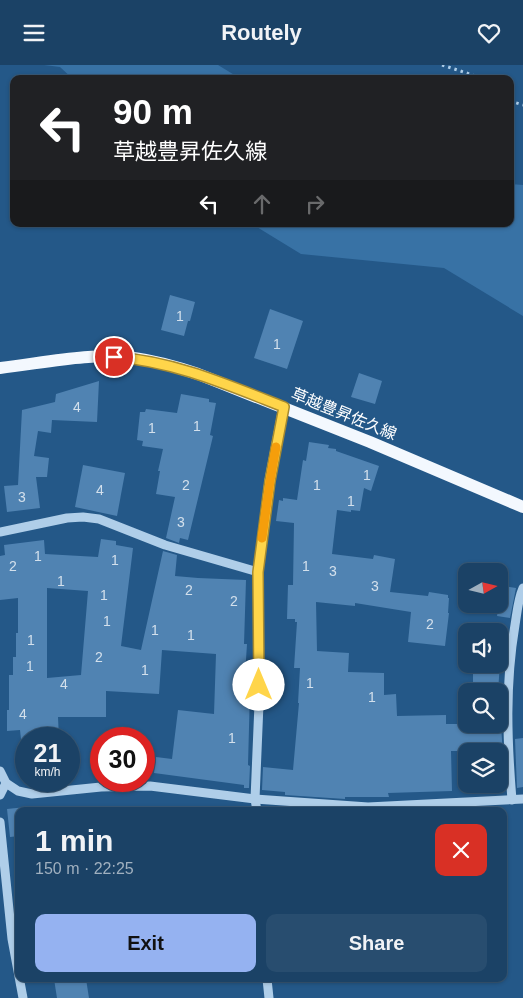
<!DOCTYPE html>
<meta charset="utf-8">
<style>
:root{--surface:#1b4266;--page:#284d6f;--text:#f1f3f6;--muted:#a0b0bf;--line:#395b7a;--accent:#95b2f1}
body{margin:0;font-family:Helvetica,"Noto Sans JP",sans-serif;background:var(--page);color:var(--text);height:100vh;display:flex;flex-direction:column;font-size:19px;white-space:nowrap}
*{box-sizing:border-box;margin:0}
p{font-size:16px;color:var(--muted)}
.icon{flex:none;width:28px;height:28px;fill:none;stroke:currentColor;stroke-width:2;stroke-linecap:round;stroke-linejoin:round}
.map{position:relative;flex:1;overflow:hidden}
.panel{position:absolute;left:15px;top:742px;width:492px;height:175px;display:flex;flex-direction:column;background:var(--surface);border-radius:10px;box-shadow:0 1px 4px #0004,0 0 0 1px var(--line)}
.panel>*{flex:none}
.hud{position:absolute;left:10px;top:10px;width:504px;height:152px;border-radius:10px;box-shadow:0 1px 4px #0004,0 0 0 1px var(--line);background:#202124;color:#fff;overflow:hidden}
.needle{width:32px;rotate:82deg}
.tools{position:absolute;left:458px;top:498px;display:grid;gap:10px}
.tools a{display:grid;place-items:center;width:50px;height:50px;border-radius:10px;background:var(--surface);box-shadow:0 1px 4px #0004,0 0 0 1px var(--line);font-size:25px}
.speed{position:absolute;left:15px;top:662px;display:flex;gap:10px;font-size:25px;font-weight:700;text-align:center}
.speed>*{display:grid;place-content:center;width:65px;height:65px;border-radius:50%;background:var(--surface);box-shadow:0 1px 4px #0004,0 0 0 1px var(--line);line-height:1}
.speed small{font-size:12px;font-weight:400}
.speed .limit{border:8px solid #d22;background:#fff;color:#111}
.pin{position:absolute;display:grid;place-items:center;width:42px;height:42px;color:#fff;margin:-21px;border:2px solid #fff;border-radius:50%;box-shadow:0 1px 5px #0007}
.me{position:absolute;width:55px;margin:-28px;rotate:0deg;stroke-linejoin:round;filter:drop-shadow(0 0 4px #0008)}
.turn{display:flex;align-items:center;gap:18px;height:105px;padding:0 20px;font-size:22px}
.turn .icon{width:65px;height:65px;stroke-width:2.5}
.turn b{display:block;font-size:35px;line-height:42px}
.lanes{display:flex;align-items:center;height:48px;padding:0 20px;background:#0003;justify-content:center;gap:25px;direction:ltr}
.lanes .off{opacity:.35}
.round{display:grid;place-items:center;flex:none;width:52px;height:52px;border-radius:10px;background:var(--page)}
.overview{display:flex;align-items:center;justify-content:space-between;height:85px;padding:0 20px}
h1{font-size:30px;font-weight:600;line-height:38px}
.action{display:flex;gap:10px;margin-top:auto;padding:10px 20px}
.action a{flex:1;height:58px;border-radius:10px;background:var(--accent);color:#111;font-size:20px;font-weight:600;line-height:58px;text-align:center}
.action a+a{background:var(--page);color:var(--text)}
header{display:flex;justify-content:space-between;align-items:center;height:65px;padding:0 20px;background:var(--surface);font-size:22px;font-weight:600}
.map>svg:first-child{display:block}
.green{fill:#3872a5}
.building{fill:#5083b2;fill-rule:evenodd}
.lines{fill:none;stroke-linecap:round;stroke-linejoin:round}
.path{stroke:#afcee9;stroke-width:3;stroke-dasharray:2.5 4;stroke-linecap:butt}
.minor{stroke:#afcee9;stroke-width:9}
.major{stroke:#f3f8fe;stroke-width:12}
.route-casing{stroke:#a68a30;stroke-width:12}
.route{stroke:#ffd54a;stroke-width:9}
.slow{stroke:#f59e0b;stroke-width:9}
.labels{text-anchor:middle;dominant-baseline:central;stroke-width:4;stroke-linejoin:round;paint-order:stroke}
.number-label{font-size:14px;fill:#d3e0ec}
.street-label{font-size:16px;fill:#fff;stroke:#245888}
</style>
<header><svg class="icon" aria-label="menu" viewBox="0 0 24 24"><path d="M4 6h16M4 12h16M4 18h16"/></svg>Routely<svg class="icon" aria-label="heart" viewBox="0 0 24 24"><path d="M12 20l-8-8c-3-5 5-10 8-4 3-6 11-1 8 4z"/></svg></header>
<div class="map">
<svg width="523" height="933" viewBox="0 0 523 933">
<rect width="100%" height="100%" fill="#245888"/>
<!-- green -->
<g class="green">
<polygon points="44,0 218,0 241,14 73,14 60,2"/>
<polygon points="510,119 523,120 523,251 444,203 301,189 252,159 510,159"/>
</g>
<!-- building -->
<g class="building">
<polygon points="170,230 195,237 190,256 188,256 184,271 161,265"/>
<polygon points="270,244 303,256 287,304 254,293"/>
<polygon points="359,308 382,316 375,339 351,332"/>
<polygon points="99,316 97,357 52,355 51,368 38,366 34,391 49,393 47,412 36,412 40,443 7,447 4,421 18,420 22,345 55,337 56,329"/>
<polygon points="181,329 209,334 209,337 216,338 210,370 213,371 208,392 188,475 180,473 179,478 166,473 175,432 156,429 160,406 158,406 163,384 142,381 143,376 137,375 140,347 145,347 146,344 177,348"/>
<polygon points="309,377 329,380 328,383 336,384 336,386 379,401 371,426 364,423 360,446 351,445 351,447 337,445 332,489 373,494 374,490 395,494 390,527 428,531 429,527 448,530 448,533 449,533 448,548 449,548 445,581 408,577 411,547 355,538 355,541 316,537 317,586 349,588 348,607 384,608 384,630 396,629 397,651 446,650 446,659 501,659 505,724 499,724 499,686 451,686 452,726 388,728 389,732 345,732 345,734 285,730 285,727 262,725 263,702 293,705 299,638 298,638 300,603 294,603 297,557 295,557 295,554 287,554 288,520 293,520 294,458 276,456 279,435 283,436 283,433 297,435 303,395 306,396"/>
<polygon points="83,400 125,408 117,451 75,442"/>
<path d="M101 474 116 476V480L133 483 121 581 141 585 163 486 177 490 175 511 198 513 246 515 244 579H247L244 626H250L248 700 250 701 249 723H244V720L154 708 156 692 172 694 178 645 214 649 216 589 162 585 159 629 106 626V652H58L59 674H21L20 665 7 666V645H9V610H13V592H16V568H18V533L0 535V491L5 490 4 480 44 475 45 489 98 492ZM47 523 88 526 81 610 47 613Z"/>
<polygon points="502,521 516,523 510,553 497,551"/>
<polygon points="473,599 500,599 498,626 473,626"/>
<polygon points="523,673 523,722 517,723 515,674"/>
<polygon points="26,742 26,746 19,746 19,771 10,772 7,744"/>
<polygon points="284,742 340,746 284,746"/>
<polygon points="54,914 86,914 89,933 57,933"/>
</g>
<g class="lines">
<!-- path -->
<g class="path">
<polyline points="442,0 485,14"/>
<polyline points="510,36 523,40"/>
</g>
<!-- minor -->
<g class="minor">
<polyline points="0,467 67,453 83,452 99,454 165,480 258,507"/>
<polyline points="0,706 6,718 18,726 32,729 101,722 150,721 255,734 368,742 523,734"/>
<polyline points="0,730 6,718"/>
<path d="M512 735C507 675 505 620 515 560 517 548 518 534 523 523"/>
<polyline points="257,746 255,734 259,639 258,507 269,415 283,342"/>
<polyline points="0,757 12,874 23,933"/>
<polyline points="267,914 269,933"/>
</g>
<!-- major -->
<path class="major" d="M0 303C44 298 90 287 134 293 156 296 177 302 198 309L370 377 523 442"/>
</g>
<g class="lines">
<!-- route casing -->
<g class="route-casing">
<path id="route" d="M114 292C174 296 228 320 284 342L270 416 258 507 259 620"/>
</g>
<!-- route -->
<use href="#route" class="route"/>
<!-- slow -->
<polyline class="slow" points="262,473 270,416 276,382"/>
</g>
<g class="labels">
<!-- number labels -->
<g class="number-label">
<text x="180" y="251">1</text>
<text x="277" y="279">1</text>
<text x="77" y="342">4</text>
<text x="197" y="361">1</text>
<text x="152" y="363">1</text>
<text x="367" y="410">1</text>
<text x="186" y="420">2</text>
<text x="317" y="420">1</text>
<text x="100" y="425">4</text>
<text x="22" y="432">3</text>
<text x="351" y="436">1</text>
<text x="181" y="457">3</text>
<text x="38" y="491">1</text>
<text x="115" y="495">1</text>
<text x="13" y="501">2</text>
<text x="306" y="501">1</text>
<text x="333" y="506">3</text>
<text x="61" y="516">1</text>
<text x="375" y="521">3</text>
<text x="189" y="525">2</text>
<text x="104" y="530">1</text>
<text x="234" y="536">2</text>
<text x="107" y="556">1</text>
<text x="430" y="559">2</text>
<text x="155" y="565">1</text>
<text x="191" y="570">1</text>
<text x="31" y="575">1</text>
<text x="99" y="592">2</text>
<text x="30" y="601">1</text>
<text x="145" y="605">1</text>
<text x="310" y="618">1</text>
<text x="64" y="619">4</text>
<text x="372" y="632">1</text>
<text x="23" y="649">4</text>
<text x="232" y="673">1</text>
</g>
<!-- street labels -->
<g class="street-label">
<text transform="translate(344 349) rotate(22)">草越豊昇佐久線</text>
</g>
</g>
</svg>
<div class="tools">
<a><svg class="needle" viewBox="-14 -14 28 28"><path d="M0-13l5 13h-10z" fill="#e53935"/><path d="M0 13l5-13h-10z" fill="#a0b0bf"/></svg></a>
<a><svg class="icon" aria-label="sound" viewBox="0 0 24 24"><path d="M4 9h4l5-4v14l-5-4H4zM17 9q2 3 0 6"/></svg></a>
<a><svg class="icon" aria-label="search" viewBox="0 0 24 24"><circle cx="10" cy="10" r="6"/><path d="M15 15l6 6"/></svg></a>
<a><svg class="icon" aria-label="layers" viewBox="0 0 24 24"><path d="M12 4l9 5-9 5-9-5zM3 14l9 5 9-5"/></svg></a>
</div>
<div class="speed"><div>21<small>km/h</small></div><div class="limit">30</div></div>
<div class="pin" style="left:114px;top:292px;background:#d93025"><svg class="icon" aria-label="arrive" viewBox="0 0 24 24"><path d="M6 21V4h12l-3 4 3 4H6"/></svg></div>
<svg class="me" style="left:259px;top:620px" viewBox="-20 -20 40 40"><circle r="19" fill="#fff"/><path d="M0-13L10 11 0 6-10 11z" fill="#ffd54a"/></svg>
<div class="hud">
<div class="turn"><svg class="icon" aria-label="left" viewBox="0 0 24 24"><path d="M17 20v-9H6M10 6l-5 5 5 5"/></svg><div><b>90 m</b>草越豊昇佐久線</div></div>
<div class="lanes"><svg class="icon" aria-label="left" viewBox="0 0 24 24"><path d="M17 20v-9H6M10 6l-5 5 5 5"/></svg><svg class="icon off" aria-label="ahead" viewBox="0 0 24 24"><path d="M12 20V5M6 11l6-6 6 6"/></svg><svg class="icon off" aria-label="right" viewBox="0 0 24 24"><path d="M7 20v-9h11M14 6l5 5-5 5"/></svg></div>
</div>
<section class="panel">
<div class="overview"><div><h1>1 min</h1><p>150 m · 22:25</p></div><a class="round" style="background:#d93025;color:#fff"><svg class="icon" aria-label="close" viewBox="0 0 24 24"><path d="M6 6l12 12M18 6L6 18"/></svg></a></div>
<div class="action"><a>Exit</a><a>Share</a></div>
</section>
</div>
